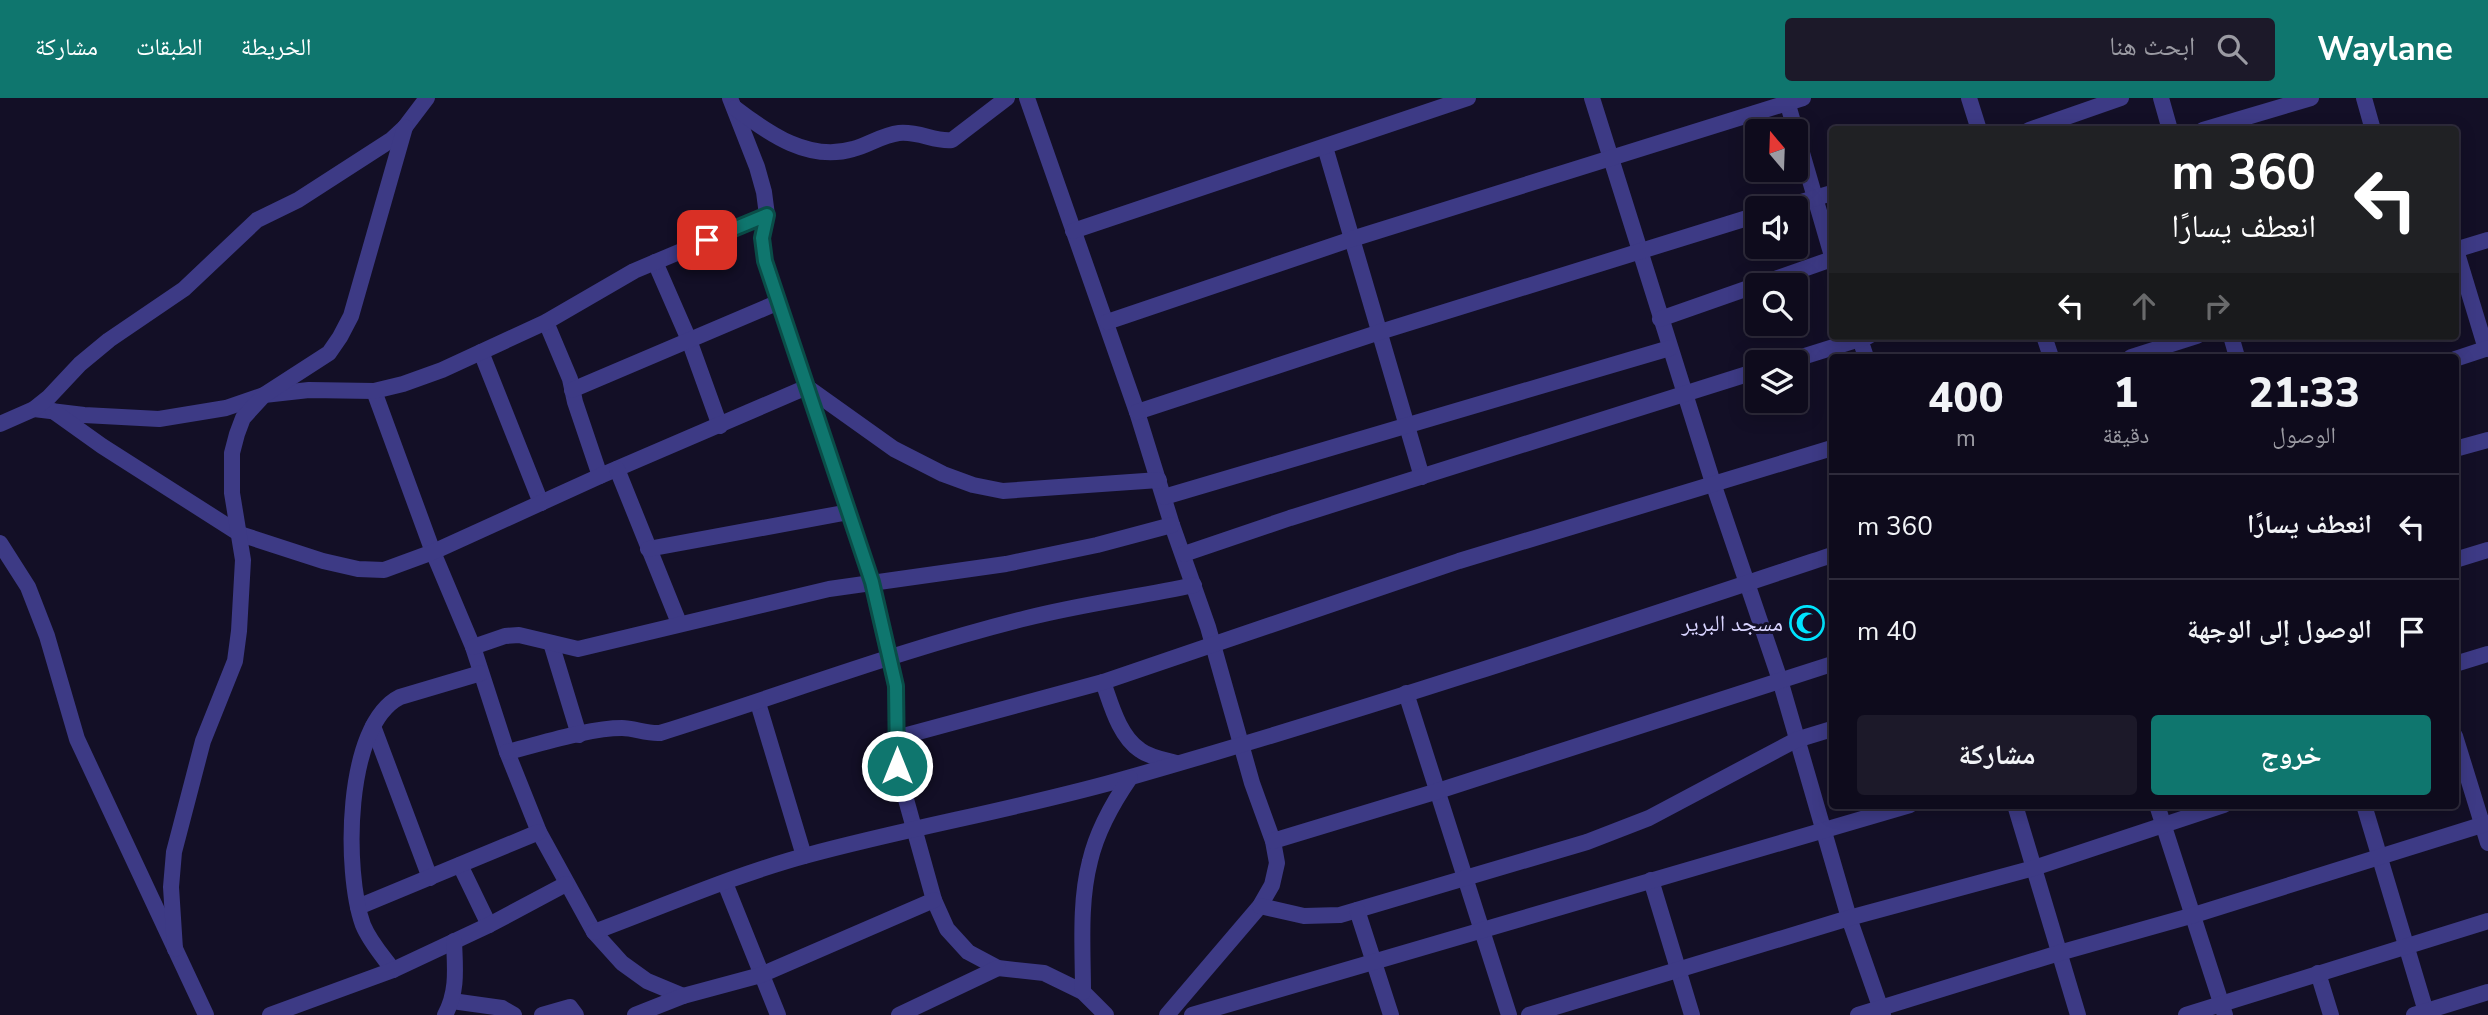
<!DOCTYPE html>
<html lang="ar">
<meta charset="utf-8">
<style>
:root{--surface:#0e0b1c;--page:#1c1929;--text:#f1f3f6;--muted:#9b9ba3;--line:#2e2b3b;--accent:#0f766e}
body{margin:0;font-family:"Nunito Sans","Noto Naskh Arabic",sans-serif;background:var(--page);color:var(--text);direction:rtl;height:100vh;display:flex;flex-direction:column;font-size:26px;white-space:nowrap}
*{box-sizing:border-box;margin:0}
p{font-size:23px;color:var(--muted)}
.icon{flex:none;width:38px;height:38px;fill:none;stroke:currentColor;stroke-width:2;stroke-linecap:round;stroke-linejoin:round}
.map{position:relative;flex:1;overflow:hidden;direction:ltr}
.panel{position:absolute;left:1829px;top:256px;width:630px;height:455px;display:flex;flex-direction:column;background:var(--surface);border-radius:7px;box-shadow:0 4px 18px #0003,0 0 0 2px var(--line);direction:rtl}
.panel>*{flex:none}
.banner{position:absolute;left:1829px;top:28px;width:630px;height:214px;border-radius:7px;box-shadow:0 4px 18px #0003,0 0 0 2px var(--line);direction:rtl;background:#202124;color:#fff;overflow:hidden}
.needle{width:46px;rotate:341deg}
.tools{position:absolute;left:1745px;top:21px;display:grid;gap:14px}
.tools a{display:grid;place-items:center;width:63px;height:63px;border-radius:7px;background:var(--surface);box-shadow:0 4px 18px #0003,0 0 0 2px var(--line);font-size:35px}
.pin{position:absolute;display:grid;place-items:center;width:60px;height:60px;color:#fff;margin:-30px;border-radius:14px;box-shadow:0 4px 10px #0006}
.me{position:absolute;width:77px;margin:-38px;rotate:0deg;stroke-linejoin:round;filter:drop-shadow(0 0 5px #0008)}
.turn{display:flex;align-items:center;gap:24px;height:147px;padding:0 28px;font-size:32px}
.turn .icon{width:91px;height:91px;stroke-width:2.5}
.turn b{display:block;font-size:49px;line-height:60px}
.lanes{display:flex;align-items:center;height:66px;padding:0 28px;background:#0003;justify-content:center;gap:35px;direction:ltr}
.lanes .off{opacity:.35}
.eta{display:flex;justify-content:space-evenly;align-items:center;height:119px;text-align:center}
.eta b{font-size:42px;font-weight:800;line-height:49px}
.action{display:flex;gap:14px;margin-top:auto;padding:14px 28px}
.action a{flex:1;height:80px;border-radius:7px;background:var(--accent);color:#fff;font-size:28px;font-weight:800;line-height:80px;text-align:center}
.action a+a{background:var(--page);color:var(--text)}
ul{padding:0;list-style:none}
li{display:flex;align-items:center;gap:21px;height:105px;padding:0 28px;border-top:2px solid var(--line)}
li div{flex:1}
li b{display:block;font-size:26px}
li em{font-style:normal}
header{display:flex;align-items:center;gap:42px;box-sizing:border-box;height:98px;padding:0 35px;background:var(--accent);color:#fff}
header strong{font-size:33px}
nav{display:flex;gap:38px;margin-inline-start:auto;font-size:24px}
.search{width:490px;height:63px;background:var(--page);display:flex;align-items:center;gap:18px;box-sizing:border-box;padding:0 24px;border-radius:7px;color:var(--muted);font-size:26px}
.map>svg:first-child{display:block}
.lines{fill:none;stroke-linecap:round;stroke-linejoin:round}
.minor{stroke:#3d3a85;stroke-width:16}
.route-casing{stroke:#0a4d48;stroke-width:18}
.route{stroke:#0f766e;stroke-width:12}
.labels{text-anchor:middle;dominant-baseline:central;stroke-width:6;stroke-linejoin:round;paint-order:stroke}
.poi-label{font-size:23px;fill:#d9d4ff;stroke:#130f26;text-anchor:end}
</style>
<header>
<strong>Waylane</strong>
<div class="search"><svg class="icon" aria-label="search" viewBox="0 0 24 24"><circle cx="10" cy="10" r="6"/><path d="M15 15l6 6"/></svg>ابحث هنا</div>
<nav><a>الخريطة</a><a>الطبقات</a><a>مشاركة</a></nav>
</header>
<div class="map">
<svg width="2488" height="917" viewBox="0 0 2488 917">
<rect width="100%" height="100%" fill="#130f26"/>
<g class="lines">
<!-- minor -->
<g class="minor">
<polyline points="730,0 757,69 764,94 767,117 762,140 765,163 872,484 896,588 897,669 934,802 947,831 968,854 998,870 1044,875 1083,894 1106,917"/>
<polyline points="1027,0 1137,314 1172,427 1208,529 1252,685 1273,743 1277,765 1272,787 1260,808 1167,917"/>
<polyline points="1592,0 1714,388 1780,582 1849,820 1883,917"/>
<polyline points="1786,0 1832,158"/>
<polyline points="1969,0 1979,32"/>
<polyline points="2161,0 2170,32"/>
<polyline points="2364,0 2373,32"/>
<path d="M735 10C769 36 809 64 853 51 869 47 882 37 899 35 919 33 935 44 952 42L1007 0"/>
<polyline points="2029,32 2121,0"/>
<polyline points="2203,32 2311,0"/>
<polyline points="1325,49 1422,379"/>
<polyline points="1781,110 1832,95"/>
<polyline points="1073,133 1468,0"/>
<polyline points="2455,152 2488,142"/>
<polyline points="2456,152 2486,251"/>
<polyline points="655,164 689,242 720,328"/>
<polyline points="1758,187 1832,161"/>
<polyline points="1660,221 1757,187"/>
<polyline points="546,224 570,281 575,304 600,378"/>
<polyline points="1107,224 1352,141 1803,0"/>
<polyline points="1859,238 1866,259"/>
<polyline points="2044,238 2051,259"/>
<polyline points="2231,238 2237,259"/>
<polyline points="481,254 541,405"/>
<polyline points="2131,259 2197,238"/>
<polyline points="2455,261 2488,250"/>
<polyline points="1786,264 1869,238"/>
<polyline points="572,292 779,204"/>
<polyline points="374,293 433,454 473,549 507,654 539,734 594,834 622,865 647,883 683,898"/>
<polyline points="34,311 84,317 159,321 226,310 264,297 309,292 374,293 403,286 442,272 546,224 634,173 767,117"/>
<polyline points="53,313 102,348 240,436 323,463 358,471 384,472 433,454 600,378 807,289 894,351 943,376 973,387 1003,393 1159,382"/>
<polyline points="1137,314 1380,234 1757,117"/>
<polyline points="0,326 34,311 49,299 80,266 109,242 184,191 257,122 298,102 391,42 405,29 427,0"/>
<polyline points="2455,351 2488,342"/>
<polyline points="617,371 679,525"/>
<polyline points="1164,399 1670,250"/>
<polyline points="0,445 28,489 47,538 77,641 206,917"/>
<polyline points="648,451 849,414"/>
<polyline points="1184,456 1290,420 1757,273"/>
<polyline points="2455,462 2488,452"/>
<polyline points="551,545 579,637"/>
<polyline points="473,549 505,538 519,537 578,551 829,491 1006,466 1097,447 1172,427"/>
<polyline points="2455,566 2488,556"/>
<path d="M1103 584C1111 606 1119 638 1140 652 1149 659 1165 662 1176 665"/>
<polyline points="1406,595 1509,917"/>
<polyline points="758,605 804,758"/>
<polyline points="373,628 430,780"/>
<polyline points="2455,638 2488,745"/>
<polyline points="896,640 1103,584 1459,463 1832,350"/>
<path d="M507 654C540 646 589 630 622 630 634 630 647 636 660 635 782 597 902 551 1027 520 1082 506 1138 499 1194 487"/>
<polyline points="2015,707 2078,917"/>
<polyline points="2157,707 2225,917"/>
<polyline points="2364,707 2427,917"/>
<polyline points="1273,743 1438,693 1832,566"/>
<polyline points="460,767 489,827"/>
<polyline points="1651,782 1692,917"/>
<polyline points="725,785 778,917"/>
<polyline points="1260,808 1304,818 1340,817 1587,744 1649,720 1796,642 1832,631"/>
<polyline points="358,809 539,734"/>
<polyline points="1357,812 1391,917"/>
<path d="M594 834C664 808 737 776 808 757 915 728 1024 710 1131 679 1366 612 1600 534 1832 457"/>
<polyline points="175,851 171,789 174,754 203,643 235,563 239,533 243,462 232,395 232,355 237,336 243,320 264,297 329,255 340,239 351,218 405,29"/>
<path d="M393 872C382 857 370 844 363 827 344 775 344 627 400 599L481 575"/>
<polyline points="2318,875 2331,917"/>
<path d="M1083 894C1083 852 1079 805 1090 763 1097 733 1112 706 1130 680"/>
<polyline points="452,903 502,910 514,917"/>
<polyline points="270,917 393,872 489,827 566,786"/>
<path d="M445 917C458 893 455 870 454 843"/>
<polyline points="542,917 570,909 576,917"/>
<polyline points="635,917 683,898 761,877 934,802"/>
<polyline points="899,917 998,870"/>
<polyline points="1192,917 1910,707"/>
<polyline points="1529,917 1849,820 2034,770 2224,707"/>
<polyline points="1858,917 2059,855 2194,817 2488,725"/>
<polyline points="2186,917 2488,823"/>
<polyline points="2414,917 2488,894"/>
</g>
</g>
<g class="lines">
<!-- route casing -->
<g class="route-casing">
<polyline id="route" points="707,142 767,117 762,140 765,163 872,484 896,588 897,668"/>
</g>
<!-- route -->
<use href="#route" class="route"/>
</g>
<!-- icons -->
<defs>
<g id="mosque-ring" transform="scale(1.75)"><circle r="9.5" fill="#130f26" stroke="#00e5ff" stroke-width="1.5"/><path d="M3.5-4.9A6 6 0 1 0 3.5 4.9A5 5 0 1 1 3.5-4.9Z" fill="#00e5ff"/></g>
</defs>
<g fill-rule="evenodd">
<use href="#mosque-ring" x="1807" y="525"/>
</g>
<g class="labels">
<!-- poi labels -->
<g class="poi-label">
<text x="1783" y="525">مسجد البرير</text>
</g>
</g>
</svg>
<div class="tools">
<a><svg class="needle" viewBox="-14 -14 28 28"><path d="M0-13l5 13h-10z" fill="#e53935"/><path d="M0 13l5-13h-10z" fill="#9b9ba3"/></svg></a>
<a><svg class="icon" aria-label="sound" viewBox="0 0 24 24"><path d="M4 9h4l5-4v14l-5-4H4zM17 9q2 3 0 6"/></svg></a>
<a><svg class="icon" aria-label="search" viewBox="0 0 24 24"><circle cx="10" cy="10" r="6"/><path d="M15 15l6 6"/></svg></a>
<a><svg class="icon" aria-label="layers" viewBox="0 0 24 24"><path d="M12 4l9 5-9 5-9-5zM3 14l9 5 9-5"/></svg></a>
</div>
<div class="pin" style="left:707px;top:142px;background:#d93025"><svg class="icon" aria-label="arrive" viewBox="0 0 24 24"><path d="M6 21V4h12l-3 4 3 4H6"/></svg></div>
<svg class="me" style="left:897px;top:668px" viewBox="-20 -20 40 40"><circle r="17" fill="#0f766e" stroke="#fff" stroke-width="3"/><path d="M0-11L8 9 0 5-8 9z" fill="#fff"/></svg>
<div class="banner">
<div class="turn"><svg class="icon" aria-label="left" viewBox="0 0 24 24"><path d="M17 20v-9H6M10 6l-5 5 5 5"/></svg><div><b>360 m</b>انعطف يسارًا</div></div>
<div class="lanes"><svg class="icon" aria-label="left" viewBox="0 0 24 24"><path d="M17 20v-9H6M10 6l-5 5 5 5"/></svg><svg class="icon off" aria-label="ahead" viewBox="0 0 24 24"><path d="M12 20V5M6 11l6-6 6 6"/></svg><svg class="icon off" aria-label="right" viewBox="0 0 24 24"><path d="M7 20v-9h11M14 6l5 5-5 5"/></svg></div>
</div>
<section class="panel">
<div class="eta">
<div><b>21:33</b><p>الوصول</p></div>
<div><b>1</b><p>دقيقة</p></div>
<div><b>400</b><p>m</p></div>
</div>
<ul>
<li><svg class="icon" aria-label="left" viewBox="0 0 24 24"><path d="M17 20v-9H6M10 6l-5 5 5 5"/></svg><div><b>انعطف يسارًا</b></div><em>360 m</em></li>
<li><svg class="icon" aria-label="arrive" viewBox="0 0 24 24"><path d="M6 21V4h12l-3 4 3 4H6"/></svg><div><b>الوصول إلى الوجهة</b></div><em>40 m</em></li>
</ul>
<div class="action"><a>خروج</a><a>مشاركة</a></div>
</section>
</div>
